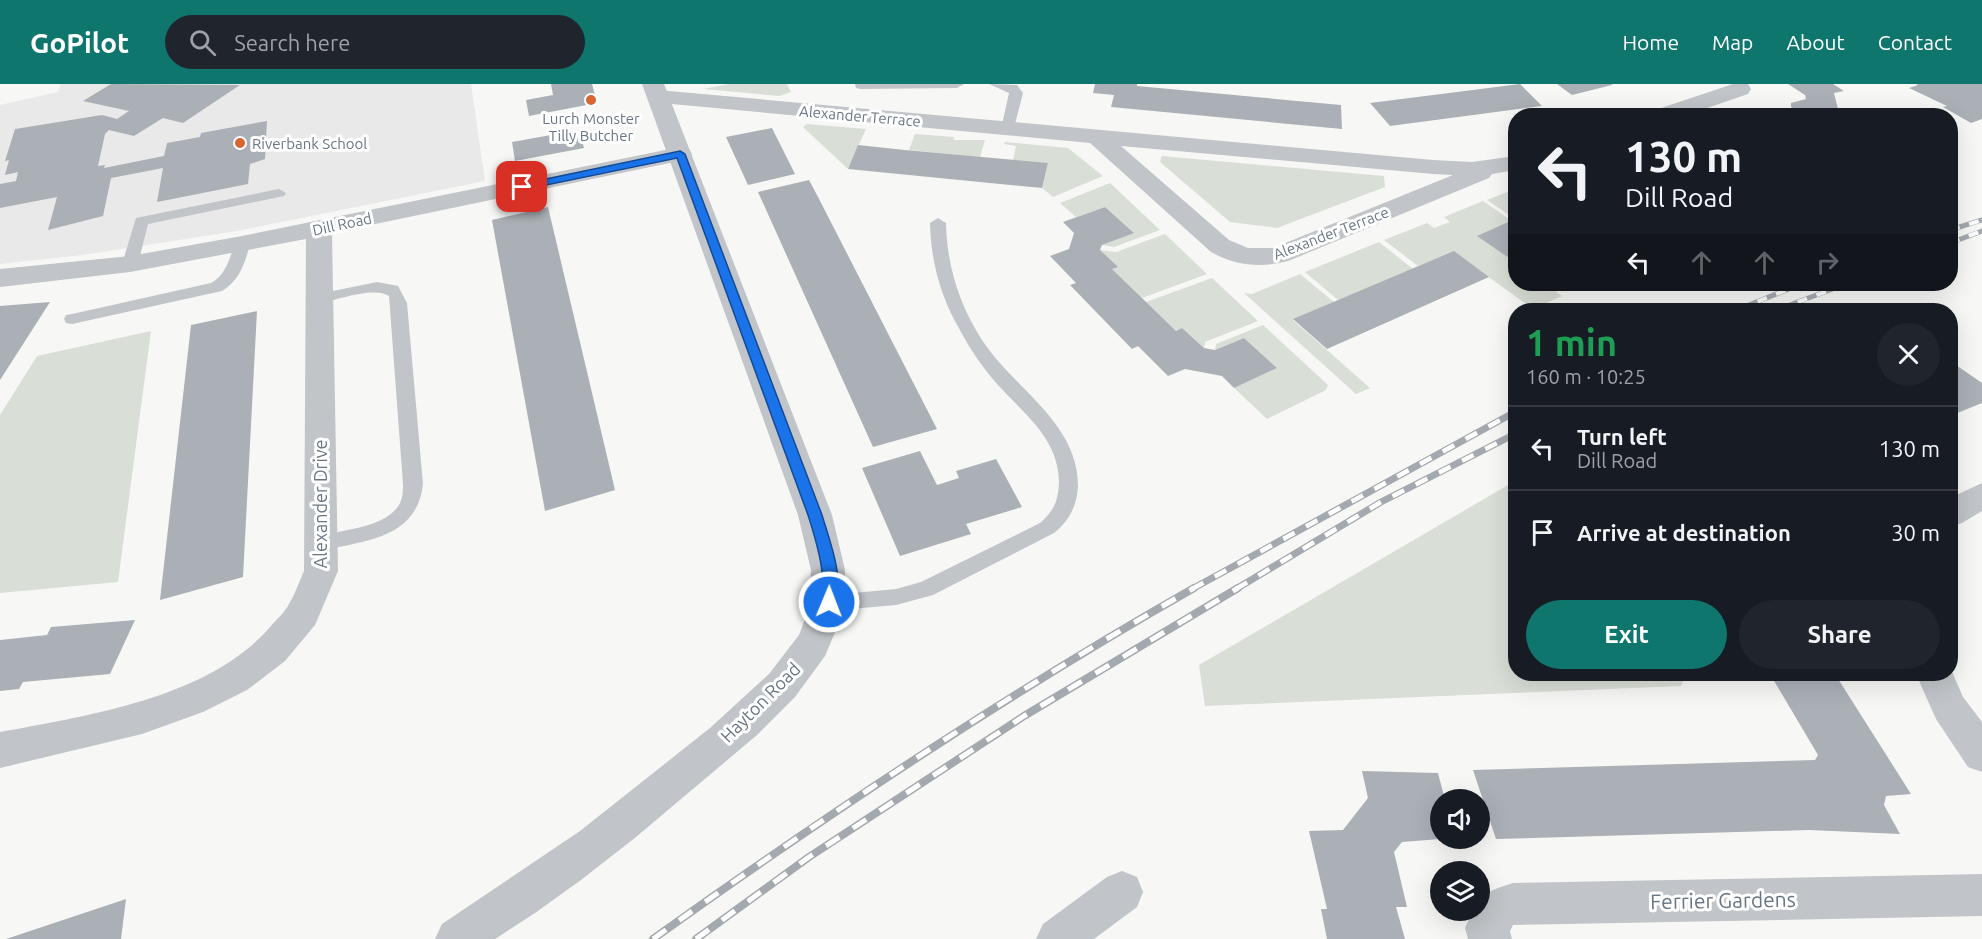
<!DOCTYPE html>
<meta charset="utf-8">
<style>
:root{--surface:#171b24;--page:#20242c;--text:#f1f3f6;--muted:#9ea1a6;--line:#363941;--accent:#0f766e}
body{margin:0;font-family:Ubuntu,sans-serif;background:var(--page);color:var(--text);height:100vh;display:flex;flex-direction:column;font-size:22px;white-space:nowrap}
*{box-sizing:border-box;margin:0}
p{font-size:20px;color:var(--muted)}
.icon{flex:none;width:33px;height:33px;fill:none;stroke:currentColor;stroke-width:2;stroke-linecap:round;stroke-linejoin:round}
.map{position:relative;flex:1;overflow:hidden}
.panel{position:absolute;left:1508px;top:219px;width:450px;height:378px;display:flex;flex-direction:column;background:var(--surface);border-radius:24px;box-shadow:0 6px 24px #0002}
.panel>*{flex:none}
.guide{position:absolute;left:1508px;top:24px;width:450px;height:183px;border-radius:24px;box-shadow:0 6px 24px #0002;background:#171b24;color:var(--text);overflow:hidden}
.fabs{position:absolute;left:1430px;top:705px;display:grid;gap:12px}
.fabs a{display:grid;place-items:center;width:60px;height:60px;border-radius:50%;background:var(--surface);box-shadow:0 6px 24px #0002;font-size:30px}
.pin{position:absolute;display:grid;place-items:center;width:51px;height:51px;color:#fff;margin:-26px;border-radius:12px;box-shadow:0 3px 9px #0006}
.me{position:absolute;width:66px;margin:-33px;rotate:1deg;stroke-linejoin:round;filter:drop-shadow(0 0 4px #0008)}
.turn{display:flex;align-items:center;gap:21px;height:126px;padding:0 18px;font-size:27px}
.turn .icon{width:78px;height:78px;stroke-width:2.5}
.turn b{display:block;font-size:42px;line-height:51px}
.lanes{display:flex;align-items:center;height:57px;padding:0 18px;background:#0003;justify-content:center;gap:30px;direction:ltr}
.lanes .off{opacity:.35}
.round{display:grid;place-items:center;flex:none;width:63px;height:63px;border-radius:32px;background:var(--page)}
.overview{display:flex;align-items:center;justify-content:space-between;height:102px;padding:0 18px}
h1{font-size:36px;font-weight:700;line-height:45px;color:#1e9e55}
.button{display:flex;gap:12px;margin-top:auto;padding:12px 18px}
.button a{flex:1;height:69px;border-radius:36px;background:var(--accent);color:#fff;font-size:24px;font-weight:700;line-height:69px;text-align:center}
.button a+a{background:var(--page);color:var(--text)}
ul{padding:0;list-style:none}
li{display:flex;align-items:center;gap:18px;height:84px;padding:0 18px;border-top:2px solid var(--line)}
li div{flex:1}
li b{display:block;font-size:22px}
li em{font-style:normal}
header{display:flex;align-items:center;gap:36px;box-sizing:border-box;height:84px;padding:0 30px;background:var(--accent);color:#fff}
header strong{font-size:28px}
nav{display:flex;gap:33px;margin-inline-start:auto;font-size:21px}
.search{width:420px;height:54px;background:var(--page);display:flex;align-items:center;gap:15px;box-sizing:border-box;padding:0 21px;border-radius:33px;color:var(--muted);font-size:22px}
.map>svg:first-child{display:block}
.built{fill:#e8e9e8}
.green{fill:#d9ded6}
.building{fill:#aab0b6}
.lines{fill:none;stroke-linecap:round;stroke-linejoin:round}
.service{fill:#c1c4c8;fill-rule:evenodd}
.minor{fill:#c1c4c8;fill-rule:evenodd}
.tertiary{fill:#c1c4c8;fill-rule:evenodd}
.rail-far2-casing{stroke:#a4a9af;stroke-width:5}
.rail-far1-casing{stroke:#a4a9af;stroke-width:7}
.rail-casing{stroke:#a4a9af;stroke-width:8}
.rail-far2{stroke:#fff;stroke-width:4;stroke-dasharray:10;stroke-linecap:butt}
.rail-far1{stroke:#fff;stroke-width:4.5;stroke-dasharray:13;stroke-linecap:butt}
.rail{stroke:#fff;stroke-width:5;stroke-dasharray:16;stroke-linecap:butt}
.route{fill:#1a73e8;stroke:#114b97;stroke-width:1.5}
.poi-dot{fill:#d96434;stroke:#fff;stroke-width:2}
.labels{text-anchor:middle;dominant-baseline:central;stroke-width:6;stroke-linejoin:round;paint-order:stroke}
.far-street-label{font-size:15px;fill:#687684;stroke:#fff}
.far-poi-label{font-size:15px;fill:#687684;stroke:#fff}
.street-label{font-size:18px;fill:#687684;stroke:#fff}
.near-street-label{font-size:21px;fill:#687684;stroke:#fff}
</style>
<header>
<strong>GoPilot</strong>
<div class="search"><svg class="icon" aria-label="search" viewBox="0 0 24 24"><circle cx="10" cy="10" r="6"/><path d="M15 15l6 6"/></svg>Search here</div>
<nav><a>Home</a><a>Map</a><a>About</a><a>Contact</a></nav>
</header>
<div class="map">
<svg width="1982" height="855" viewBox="0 0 1982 855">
<rect width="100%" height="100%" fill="#f7f8f5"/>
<!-- built -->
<polygon class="built" points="61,0 471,0 485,97 237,147 83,171 0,180 0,21 58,8"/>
<!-- green -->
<g class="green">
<polygon points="729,0 787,0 791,8 779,12 703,5"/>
<polygon points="807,40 866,45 848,85 803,43"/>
<polygon points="915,50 954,53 954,56 985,56 980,73 909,66"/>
<polygon points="1005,58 1068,64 1103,92 1053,113 1042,104 1048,79 1013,76 1016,62 1004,60"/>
<polygon points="1162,72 1384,92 1385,103 1277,144 1230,138 1160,78"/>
<polygon points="1110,99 1160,146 1114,163 1102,161 1133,148 1105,123 1076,133 1060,119"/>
<polygon points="1515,105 1515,135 1487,116"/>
<polygon points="1483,117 1512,137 1478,152 1515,178 1515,200 1545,200 1562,212 1533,225 1454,168 1418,182 1384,156 1427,139 1434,144 1450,138 1444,133"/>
<polygon points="1165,150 1207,190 1142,214 1112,185 1100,166 1116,168"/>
<polygon points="1379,158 1413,185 1338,216 1305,188"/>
<polygon points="1300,190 1334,218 1293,236 1370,304 1356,310 1244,209 1252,210"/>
<polygon points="1212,194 1258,237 1205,258 1204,264 1182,244 1176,247 1146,218"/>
<polygon points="1263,241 1328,301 1326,306 1267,335 1234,304 1277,284 1244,254 1215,266 1216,260"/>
<polygon points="151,247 118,498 0,509 0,331 37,272"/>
<polygon points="1515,397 1515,590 1687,590 1681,602 1205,622 1199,581"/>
</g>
<!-- building -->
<g class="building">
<polygon points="111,0 240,1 183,39 163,34 134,52 109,46 105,50 98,82 105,81 104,84 164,72 167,59 200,53 201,49 267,37 265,75 250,80 248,100 157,118 163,84 111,94 103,132 48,146 57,113 0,124 0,100 16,97 18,88 5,91 9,76 5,77 15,45 102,31 117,35 129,27 83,17"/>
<polygon points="551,0 592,0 597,19 529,32 526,16 553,11"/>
<polygon points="1095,0 1137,0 1137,2 1341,21 1342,45 1111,23 1114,11 1093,9"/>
<polygon points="1520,0 1542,22 1390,42 1370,19"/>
<polygon points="1557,0 1612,0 1612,1 1572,11"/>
<polygon points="1788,0 1833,0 1844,7 1834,9 1838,25 1850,32 1791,32 1800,28 1791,23 1791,19 1806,15 1805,11"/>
<polygon points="1916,0 1982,0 1982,35 1971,39 1943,23 1947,22 1909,4 1918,1"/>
<polygon points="772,44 795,90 748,101 726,53"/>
<polygon points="579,46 584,64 515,77 512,58"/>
<polygon points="858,61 905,66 1048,79 1042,104 848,85"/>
<polygon points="809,96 817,111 937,345 873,363 758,108"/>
<polygon points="548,123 615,406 545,427 492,136"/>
<polygon points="1105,123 1134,149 1102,161 1100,166 1118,183 1112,185 1176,247 1182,244 1204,264 1215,266 1244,254 1277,284 1234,304 1222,292 1185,285 1168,292 1138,262 1132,265 1070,201 1076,199 1050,172 1069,165 1074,149 1063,138"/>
<polygon points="1515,135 1515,175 1512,176 1477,152"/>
<polygon points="1454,167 1489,193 1327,265 1293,235"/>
<polygon points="50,218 18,268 0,296 0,222"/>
<polygon points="257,227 243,493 160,516 191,241"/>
<polygon points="1953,279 1982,299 1982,319 1950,332 1950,280"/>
<polygon points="920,367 937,401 959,394 956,387 996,375 1022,423 966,440 971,450 900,472 862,384"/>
<polygon points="135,536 110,590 23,598 19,605 0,607 0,556 47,551 51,543"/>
<polygon points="1770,590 1835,590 1911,710 1886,712 1884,721 1900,750 1809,746 1496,755 1473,686 1815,676 1818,671"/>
<polygon points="1362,687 1438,689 1445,716 1440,716 1440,755 1402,758 1394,768 1407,823 1396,823 1405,855 1327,855 1321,825 1327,825 1309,747 1343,746 1368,714"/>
<polygon points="126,815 121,855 6,855"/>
</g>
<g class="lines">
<!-- service -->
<g class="service">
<polygon points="855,0 964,0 957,4 861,5 856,4"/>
<polygon points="989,0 1017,1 1023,9 1013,48 1008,49 1001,45 1009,9"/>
<polygon points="279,105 286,109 284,112 148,140 138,180 130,185 122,180 136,134"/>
<path d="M938 134 946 139C947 182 959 220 982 256 1014 305 1078 338 1078 402 1077 422 1069 437 1054 449L933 511 896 521 829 527 822 524 819 518 822 512 896 505 921 498 1040 439C1054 427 1058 417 1059 399 1059 355 1025 331 998 301 984 285 971 267 961 248 941 214 931 179 930 139Z"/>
<path d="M242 155 250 160C245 179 240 196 222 207L72 240 66 239 64 235 66 231 72 230 211 199C233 187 229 159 242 155Z"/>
<path d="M377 198 398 202 407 219 423 400C417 455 365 456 322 467L315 465 312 459 315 453C339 446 388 444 400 419 403 413 403 406 403 400L389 212C374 202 336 216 319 220L313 219 311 215 313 211Z"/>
</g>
<!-- minor -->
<g class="minor">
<polygon points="1733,0 1748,0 1751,5 1748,10 1684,32 1649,32 1652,27"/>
<path d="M658 6 1433 76 1472 78 1515 72V86L1492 90 1489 94 1288 177C1262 184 1235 182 1211 168L1090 59 650 18 647 13 650 8ZM1121 62 1433 90 1453 91 1273 164H1248L1229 156Z"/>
<path d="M680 63 689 65 692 70 689 75 332 149 338 487 315 541 285 577 247 606 203 628 142 650 0 684V648C90 631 209 614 271 542 277 535 285 528 289 520 295 510 299 498 304 487L306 155 130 188 0 203V185L130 172 242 152Z"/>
<polygon points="1982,399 1982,427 1962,439 1950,443 1950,414"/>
<polygon points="1950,583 1963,613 1982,638 1982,688 1968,683 1936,635 1916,590 1950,590"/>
<polygon points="1122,787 1137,793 1143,808 1137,823 1094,855 1036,855 1043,840 1107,793"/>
<path d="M1982 790V832L1513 841 1510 847 1512 855H1468L1465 844 1473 826H1479C1479 807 1497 805 1513 799Z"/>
</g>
<!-- tertiary -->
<polygon class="tertiary" points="642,0 664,0 832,431 845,486 844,527 825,572 795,613 757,651 636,753 581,796 535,829 495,855 435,855 442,840 580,747 710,644 769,590 799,551 808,527 811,486 798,431"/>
<!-- rail-far2 casing -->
<g class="rail-far2-casing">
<g id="rail-far2">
<polyline points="1950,146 1982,136"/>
<polyline points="1950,159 1982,147"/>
<polyline points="1739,225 1801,200"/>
<polyline points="1779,225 1846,200"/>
</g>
</g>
<!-- rail-far1 casing -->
<g class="rail-far1-casing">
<g id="rail-far1">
<polyline points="1736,226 1743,223"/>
<polyline points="1776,226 1783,223"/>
<polyline points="1192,505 1515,328"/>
<polyline points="1236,505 1381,418 1515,350"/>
</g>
</g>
<!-- rail casing -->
<g class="rail-casing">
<g id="rail">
<path d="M653 855C829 729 1006 611 1194 504"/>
<polyline points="696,855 809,773 1024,632 1238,504"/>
</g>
</g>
<!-- rail-far2 -->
<use href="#rail-far2" class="rail-far2"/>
<!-- rail-far1 -->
<use href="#rail-far1" class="rail-far1"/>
<!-- rail -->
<use href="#rail" class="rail"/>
</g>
<!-- route -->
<path class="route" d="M680 67 685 70 822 431C829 455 846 498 834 522H824C819 512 823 499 822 488 820 468 814 450 808 431L677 74 522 106 517 103 522 100Z"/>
<!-- markers -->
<g class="poi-dot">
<circle cx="591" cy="16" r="6"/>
<circle cx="240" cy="59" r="6"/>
</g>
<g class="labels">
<!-- far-street labels -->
<g class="far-street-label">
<text transform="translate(860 32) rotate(5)">Alexander Terrace</text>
<text transform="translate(342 140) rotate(-12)">Dill Road</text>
<text transform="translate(1331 149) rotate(-21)">Alexander Terrace</text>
</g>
<!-- far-poi labels -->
<g class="far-poi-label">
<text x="591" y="34">Lurch Monster<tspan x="591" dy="17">Tilly Butcher</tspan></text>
<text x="252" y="59" text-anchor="start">Riverbank School</text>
</g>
<!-- street labels -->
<g class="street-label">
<text transform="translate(320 420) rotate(-90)">Alexander Drive</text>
<text transform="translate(760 618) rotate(-45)">Hayton Road</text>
</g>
<!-- near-street labels -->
<g class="near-street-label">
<text transform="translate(1723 816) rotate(-1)">Ferrier Gardens</text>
</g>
</g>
</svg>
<div class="fabs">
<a><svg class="icon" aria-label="sound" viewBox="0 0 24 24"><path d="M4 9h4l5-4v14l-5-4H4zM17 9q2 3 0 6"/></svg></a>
<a><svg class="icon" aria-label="layers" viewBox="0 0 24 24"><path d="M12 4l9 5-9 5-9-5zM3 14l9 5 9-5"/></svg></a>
</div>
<div class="pin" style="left:522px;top:103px;background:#d93025"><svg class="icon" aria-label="arrive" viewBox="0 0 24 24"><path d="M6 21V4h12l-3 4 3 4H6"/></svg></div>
<svg class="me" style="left:829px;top:518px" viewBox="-20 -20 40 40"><circle r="17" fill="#1a73e8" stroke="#fff" stroke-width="3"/><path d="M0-11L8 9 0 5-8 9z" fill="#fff"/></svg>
<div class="guide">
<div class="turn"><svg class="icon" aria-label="left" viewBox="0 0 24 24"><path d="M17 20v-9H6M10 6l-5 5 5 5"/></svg><div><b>130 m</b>Dill Road</div></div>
<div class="lanes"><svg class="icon" aria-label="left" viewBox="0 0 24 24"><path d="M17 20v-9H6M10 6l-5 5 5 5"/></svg><svg class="icon off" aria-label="ahead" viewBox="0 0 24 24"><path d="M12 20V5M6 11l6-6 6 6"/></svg><svg class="icon off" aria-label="ahead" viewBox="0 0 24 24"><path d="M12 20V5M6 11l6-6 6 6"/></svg><svg class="icon off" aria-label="right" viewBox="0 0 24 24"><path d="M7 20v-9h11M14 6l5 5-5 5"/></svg></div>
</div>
<section class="panel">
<div class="overview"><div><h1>1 min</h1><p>160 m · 10:25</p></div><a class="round"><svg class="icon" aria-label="close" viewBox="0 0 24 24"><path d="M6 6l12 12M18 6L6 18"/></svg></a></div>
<ul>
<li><svg class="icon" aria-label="left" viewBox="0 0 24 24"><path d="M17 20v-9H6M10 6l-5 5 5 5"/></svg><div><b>Turn left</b><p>Dill Road</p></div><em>130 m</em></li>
<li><svg class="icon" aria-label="arrive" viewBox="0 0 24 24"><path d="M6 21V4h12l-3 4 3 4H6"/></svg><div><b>Arrive at destination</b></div><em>30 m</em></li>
</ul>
<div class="button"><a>Exit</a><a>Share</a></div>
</section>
</div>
